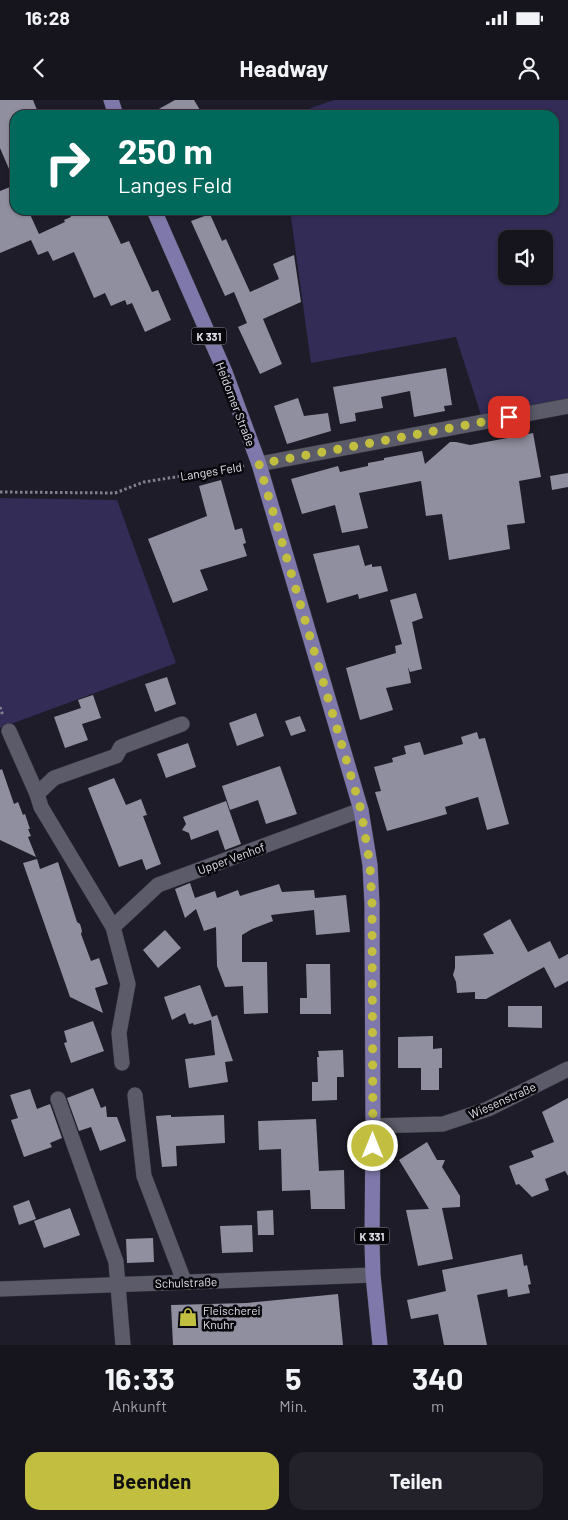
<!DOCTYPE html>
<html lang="de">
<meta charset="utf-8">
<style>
:root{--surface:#16151e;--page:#23222b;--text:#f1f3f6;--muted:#9e9fa4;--line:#35343c;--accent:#c1be40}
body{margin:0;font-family:Barlow,sans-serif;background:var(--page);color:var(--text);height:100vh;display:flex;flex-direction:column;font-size:19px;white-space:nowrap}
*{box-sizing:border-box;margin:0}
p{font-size:16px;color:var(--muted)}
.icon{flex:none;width:28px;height:28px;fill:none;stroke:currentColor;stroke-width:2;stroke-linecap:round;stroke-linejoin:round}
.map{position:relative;height:1245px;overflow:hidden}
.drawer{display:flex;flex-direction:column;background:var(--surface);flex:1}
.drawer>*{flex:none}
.top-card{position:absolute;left:10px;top:10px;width:549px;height:105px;border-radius:15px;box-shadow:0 1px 4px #0004,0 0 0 1px var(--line);background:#00695c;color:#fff;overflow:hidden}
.tools{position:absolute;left:498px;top:130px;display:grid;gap:10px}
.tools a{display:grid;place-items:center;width:55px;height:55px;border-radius:10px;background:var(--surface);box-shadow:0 1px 4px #0004,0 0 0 1px var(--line);font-size:25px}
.pin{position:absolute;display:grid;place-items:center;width:42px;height:42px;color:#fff;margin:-21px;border-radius:10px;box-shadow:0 2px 8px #0006}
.me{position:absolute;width:55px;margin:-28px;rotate:0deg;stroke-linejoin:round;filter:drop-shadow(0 0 4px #0008)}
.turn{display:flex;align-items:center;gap:18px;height:105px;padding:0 25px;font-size:22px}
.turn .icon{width:65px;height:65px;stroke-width:2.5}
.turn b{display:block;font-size:35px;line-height:42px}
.eta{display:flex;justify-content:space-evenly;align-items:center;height:85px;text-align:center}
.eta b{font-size:30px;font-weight:700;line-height:35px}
.button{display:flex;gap:10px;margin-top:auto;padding:10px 25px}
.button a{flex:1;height:58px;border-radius:15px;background:var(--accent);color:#111;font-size:20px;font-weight:700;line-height:58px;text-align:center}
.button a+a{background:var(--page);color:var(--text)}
.status{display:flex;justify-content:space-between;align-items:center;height:35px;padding:0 25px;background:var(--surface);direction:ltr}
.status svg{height:14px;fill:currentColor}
header{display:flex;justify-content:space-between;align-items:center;height:65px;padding:0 25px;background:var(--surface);font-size:22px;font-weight:700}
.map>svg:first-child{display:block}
.green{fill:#322c57;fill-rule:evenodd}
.building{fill:#8f8f9f}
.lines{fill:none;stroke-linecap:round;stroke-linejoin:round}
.minor-casing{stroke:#373640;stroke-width:16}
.major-casing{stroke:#373640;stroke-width:16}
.path{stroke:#81808a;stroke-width:3;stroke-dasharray:2.5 2.5;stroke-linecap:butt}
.minor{stroke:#5c5b6a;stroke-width:15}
.major{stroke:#7e79aa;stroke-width:15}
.route{stroke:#c1be40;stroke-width:9;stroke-dasharray:0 16.2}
.labels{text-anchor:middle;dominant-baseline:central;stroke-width:5;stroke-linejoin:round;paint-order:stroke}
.shield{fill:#07070c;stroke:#9f9ea6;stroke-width:1}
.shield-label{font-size:11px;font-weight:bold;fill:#e0dfe8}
.street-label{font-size:12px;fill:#e0dfe8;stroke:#07070c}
.poi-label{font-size:12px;fill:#e0dfe8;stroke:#07070c;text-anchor:start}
</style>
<div class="status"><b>16:28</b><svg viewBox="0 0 49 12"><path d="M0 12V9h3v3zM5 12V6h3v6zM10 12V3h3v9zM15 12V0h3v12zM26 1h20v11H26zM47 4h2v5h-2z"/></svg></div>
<header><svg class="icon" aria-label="back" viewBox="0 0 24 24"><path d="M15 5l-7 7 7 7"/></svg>Headway<svg class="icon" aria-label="person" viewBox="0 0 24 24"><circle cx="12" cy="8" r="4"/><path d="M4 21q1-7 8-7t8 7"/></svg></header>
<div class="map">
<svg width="568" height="1245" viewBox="0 0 568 1245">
<rect width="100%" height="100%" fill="#1d1c28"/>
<!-- green -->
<g class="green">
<path d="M334 0H568V299L481 315 456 237 311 263 290 110H554V15H291ZM506 139H544V176H506Z"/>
<polygon points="0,398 117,400 176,563 0,628"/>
</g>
<!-- building -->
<g class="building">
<polygon points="0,0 33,0 39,15 15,15 15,83 0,48"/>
<polygon points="175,0 194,0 203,15 148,15"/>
<polygon points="15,85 15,110 28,110 39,134 65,122 64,120 71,117 67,110 105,110 121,144 129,141 152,192 158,190 171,220 145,232 132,203 127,205 125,200 111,206 105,193 94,198 74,152 53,161 48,151 38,155 31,140 0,153 0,91"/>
<polygon points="210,114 222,141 226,139 250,192 279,179 273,164 294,155 301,202 263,219 282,264 260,274 238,227 247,223 234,192 225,196 191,121"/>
<polygon points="446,268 452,305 444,306 445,311 414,317 410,291 381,297 383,308 355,313 356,321 340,324 333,287"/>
<polygon points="298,298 304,316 328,313 331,331 287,344 274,306"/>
<polygon points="533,333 541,377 519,381 525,423 507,425 510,449 449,460 442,414 426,416 421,381 359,393 368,428 342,433 335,405 302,414 291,379 338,366 340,372 368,366 368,363 384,360 384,358 422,351 425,364 450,342 456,342 470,345"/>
<polygon points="568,373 568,387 552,390 550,376"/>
<polygon points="221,380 235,430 242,428 246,443 243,444 247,456 200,470 208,490 173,503 148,439 207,416 199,386"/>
<polygon points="359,445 365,466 372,464 372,467 381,466 388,491 359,499 358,494 327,503 313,454"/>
<polygon points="416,493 423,518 412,522 422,569 410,572 408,567 411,583 386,588 393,610 360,620 346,568 396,553 395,546 402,544 390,500"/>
<polygon points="167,577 176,604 155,612 145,584"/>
<polygon points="93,595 101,618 82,624 88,640 65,648 54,617 81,608 78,600"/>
<polygon points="256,613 264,636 237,646 229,623"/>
<polygon points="300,616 306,631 291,636 285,621"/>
<polygon points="477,632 479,639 485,638 509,724 487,730 478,697 445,707 447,714 387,731 375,692 381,691 374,667 393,662 392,658 406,654 404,646 420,642 424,655 463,644 461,637"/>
<polygon points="188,643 196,667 166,678 157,654"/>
<polygon points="280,666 297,714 266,724 258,700 230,710 222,686"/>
<polygon points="2,669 14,704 18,702 23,715 25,714 30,729 28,729 31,736 28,737 36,757 0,740 0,670"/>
<polygon points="114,678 126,705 141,699 147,715 143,716 161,764 146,770 142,759 119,767 88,688"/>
<polygon points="226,701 241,744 225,750 218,730 191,740 189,733 182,730 186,724 183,717"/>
<polygon points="37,759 40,769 58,762 77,822 80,824 82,831 81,834 91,861 99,858 108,884 95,888 103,913 70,897 23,763"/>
<polygon points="190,783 195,798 215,791 217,798 238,790 240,796 279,784 282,792 314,790 315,798 346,795 350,832 316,835 314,810 271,815 273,821 252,829 242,835 242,862 267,862 268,913 244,914 243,886 225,887 217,866 216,827 204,831 196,809 185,818 175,789"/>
<polygon points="510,819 528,852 550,841 559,859 568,854 568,881 555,888 544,867 486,899 475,899 475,892 457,893 456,882 453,875 455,868 455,856 494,854 483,834"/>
<polygon points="165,830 181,848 158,868 143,850"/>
<polygon points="306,864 330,864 331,914 300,914 300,898 307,898"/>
<polygon points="200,885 212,917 217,915 233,961 225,962 228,982 189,988 185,959 215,955 211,920 194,925 193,923 189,924 185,913 172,920 164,897"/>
<polygon points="508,906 542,906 542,928 508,927"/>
<polygon points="93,921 104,951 71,963 64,943 67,942 64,931"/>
<polygon points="433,936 433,949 442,948 442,968 439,968 439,990 421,990 421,968 398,968 398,937"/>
<polygon points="343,950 344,977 337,977 337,1000 312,1001 312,982 318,982 317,957 319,957 318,951"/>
<polygon points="93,988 101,1008 106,1006 107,1017 117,1017 126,1041 100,1051 91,1027 79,1031 67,998"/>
<polygon points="30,989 37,1009 50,1004 62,1038 50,1043 52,1047 24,1057 11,1020 18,1018 10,995"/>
<polygon points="568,998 568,1076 565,1071 545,1079 549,1090 532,1097 519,1084 516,1085 509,1066 534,1057 531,1051 554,1042 542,1012"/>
<polygon points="171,1015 171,1017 224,1015 225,1043 176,1046 177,1066 162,1067 156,1016"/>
<polygon points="316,1019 319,1071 344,1070 345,1109 311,1109 310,1090 282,1091 281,1049 259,1050 258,1021"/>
<polygon points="427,1042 437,1060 445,1060 442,1067 460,1096 460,1107 442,1108 453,1159 418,1166 406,1110 429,1109 399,1060"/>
<polygon points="29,1100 36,1119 19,1125 13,1106"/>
<polygon points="70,1108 80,1135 44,1148 34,1121"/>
<polygon points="273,1110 274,1135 258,1135 257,1111"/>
<polygon points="252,1125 253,1152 222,1153 220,1126"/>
<polygon points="153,1138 154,1162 127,1163 126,1139"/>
<polygon points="522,1154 524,1166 527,1165 531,1184 528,1185 530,1193 508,1197 507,1189 477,1195 487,1245 444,1245 438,1214 411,1219 407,1200 446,1191 442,1170"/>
<polygon points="338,1194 343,1245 173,1245 171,1205 247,1203"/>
</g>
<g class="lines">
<!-- minor casing -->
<g class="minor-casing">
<g id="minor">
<polyline points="259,364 568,306"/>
<polyline points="9,631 37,694 41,707 113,827 128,884 119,933 122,963"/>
<polyline points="37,694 54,678 116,656 121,647 182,624"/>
<polyline points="113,827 158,785 361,710"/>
<polyline points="135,995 144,1076 184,1181"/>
<polyline points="58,999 116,1162 123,1245"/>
<polyline points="373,1026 443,1024 488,1009 568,969"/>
<polyline points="0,1189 373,1175"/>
</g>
</g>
<!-- major casing -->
<g class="major-casing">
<g id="major">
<polyline points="111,0 116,15"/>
<polyline points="154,110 225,272 259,364 361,710 370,765 372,804 373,1026 372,1142 373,1175 380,1245"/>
</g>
</g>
<!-- path -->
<g class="path">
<polyline points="0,392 115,393 144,382 244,366"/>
<polyline points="0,607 3,616"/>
</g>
<!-- minor -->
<use href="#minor" class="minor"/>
<!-- major -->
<use href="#major" class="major"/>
</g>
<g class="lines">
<!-- route -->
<polyline class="route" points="373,1046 372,804 370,765 361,710 259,364 509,317"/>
</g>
<!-- icons -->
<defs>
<g id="shop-bare" transform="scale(1.5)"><path d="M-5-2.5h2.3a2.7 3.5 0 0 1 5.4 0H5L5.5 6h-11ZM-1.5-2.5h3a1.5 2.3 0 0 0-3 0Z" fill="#c1be40" stroke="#07070c" stroke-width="2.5" paint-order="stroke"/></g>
</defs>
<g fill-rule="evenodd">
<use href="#shop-bare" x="188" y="1217"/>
</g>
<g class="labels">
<!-- shield labels -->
<g class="shield">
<rect x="191.5" y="227.5" width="35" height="17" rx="4"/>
<rect x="354.5" y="1127.5" width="35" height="17" rx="4"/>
</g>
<g class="shield-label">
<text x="209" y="236">K 331</text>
<text x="372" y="1136">K 331</text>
</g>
<!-- street labels -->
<g class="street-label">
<text transform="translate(236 304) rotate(69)">Heidorner Straße</text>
<text transform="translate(211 371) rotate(-9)">Langes Feld</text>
<text transform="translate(231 758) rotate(-20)">Upper Venhof</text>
<text transform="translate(502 1000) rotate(-24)">Wiesenstraße</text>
<text transform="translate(186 1182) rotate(-2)">Schulstraße</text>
</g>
<!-- poi labels -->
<g class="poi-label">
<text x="203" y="1210">Fleischerei<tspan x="203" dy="14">Knuhr</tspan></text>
</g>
</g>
</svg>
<div class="tools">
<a><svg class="icon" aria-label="sound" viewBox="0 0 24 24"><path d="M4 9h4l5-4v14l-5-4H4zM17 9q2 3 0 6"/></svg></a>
</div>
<div class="pin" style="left:509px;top:317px;background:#d93025"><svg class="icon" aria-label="arrive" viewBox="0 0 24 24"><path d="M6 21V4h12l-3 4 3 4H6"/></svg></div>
<svg class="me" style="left:373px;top:1046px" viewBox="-20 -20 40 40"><circle r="17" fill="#c1be40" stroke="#fff" stroke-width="3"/><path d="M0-11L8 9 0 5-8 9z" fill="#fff"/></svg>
<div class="top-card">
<div class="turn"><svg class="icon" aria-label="right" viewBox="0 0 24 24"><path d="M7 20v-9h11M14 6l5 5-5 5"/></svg><div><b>250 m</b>Langes Feld</div></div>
</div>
</div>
<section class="drawer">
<div class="eta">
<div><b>16:33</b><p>Ankunft</p></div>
<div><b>5</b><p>Min.</p></div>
<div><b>340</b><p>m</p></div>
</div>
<div class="button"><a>Beenden</a><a>Teilen</a></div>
</section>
